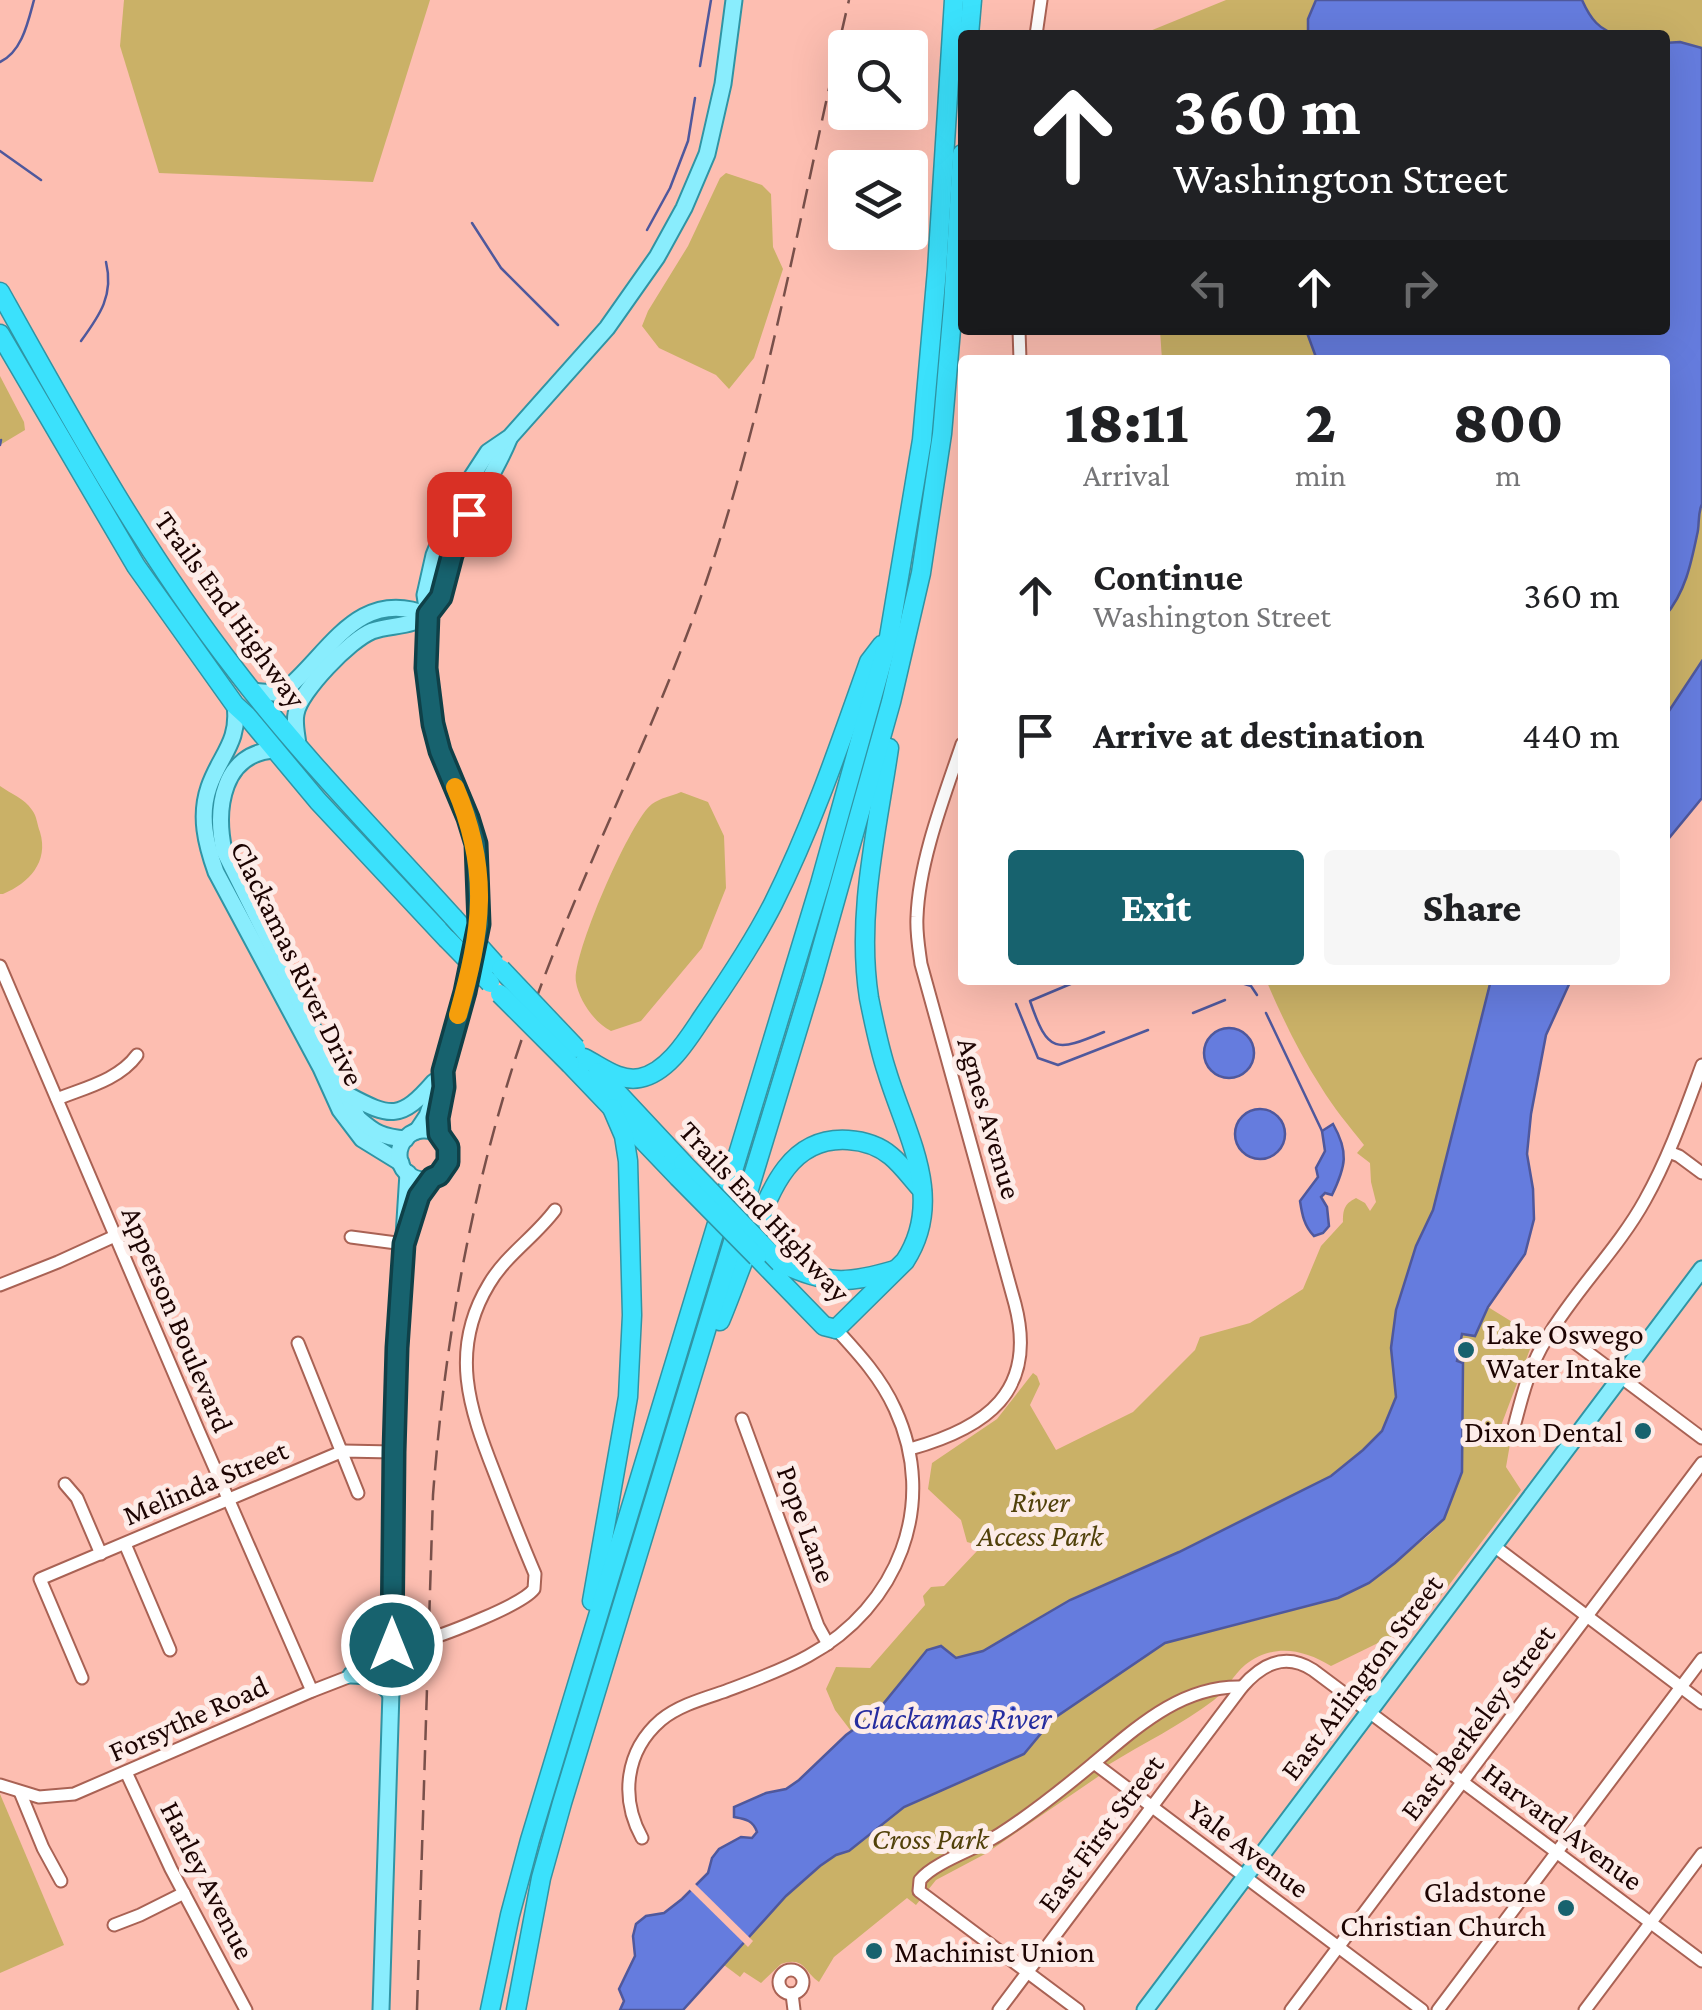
<!DOCTYPE html>
<style>
:root{--surface:#fff;--page:#f6f6f6;--text:#202124;--muted:#757577;--accent:#17626e}
body{margin:0;font-family:"Crimson Pro",serif;background:var(--page);color:var(--text);height:100vh;display:flex;flex-direction:column;font-size:38px;white-space:nowrap}
*{box-sizing:border-box;margin:0}
p{font-size:32px;color:var(--muted)}
.icon{flex:none;width:55px;height:55px;fill:none;stroke:currentColor;stroke-width:2;stroke-linecap:round;stroke-linejoin:round}
.map{position:relative;flex:1;overflow:hidden}
.sheet{position:absolute;left:958px;top:355px;width:712px;height:630px;display:flex;flex-direction:column;background:var(--surface);border-radius:10px;box-shadow:0 10px 40px #0002}
.sheet>*{flex:none}
.hud{position:absolute;left:958px;top:30px;width:712px;height:305px;border-radius:10px;box-shadow:0 10px 40px #0002;background:#202124;color:#fff;overflow:hidden}
.controls{position:absolute;left:828px;top:30px;display:grid;gap:20px}
.controls a{display:grid;place-items:center;width:100px;height:100px;border-radius:10px;background:var(--surface);box-shadow:0 10px 40px #0002;font-size:50px}
.pin{position:absolute;display:grid;place-items:center;width:85px;height:85px;color:#fff;margin:-42px;border-radius:20px;box-shadow:0 5px 15px #0006}
.me{position:absolute;width:110px;margin:-55px;rotate:0deg;stroke-linejoin:round;filter:drop-shadow(0 0 8px #0008)}
.turn{display:flex;align-items:center;gap:35px;height:210px;padding:0 50px;font-size:45px}
.turn .icon{width:130px;height:130px;stroke-width:2.5}
.turn b{display:block;font-size:70px;line-height:85px}
.lanes{display:flex;align-items:center;height:95px;padding:0 50px;background:#0003;justify-content:center;gap:50px;direction:ltr}
.lanes .off{opacity:.35}
.eta{display:flex;justify-content:space-evenly;align-items:center;height:170px;text-align:center}
.eta b{font-size:60px;font-weight:800;line-height:70px}
.primary-button{display:flex;gap:20px;margin-top:auto;padding:20px 50px}
.primary-button a{flex:1;height:115px;border-radius:10px;background:var(--accent);color:#fff;font-size:40px;font-weight:800;line-height:115px;text-align:center}
.primary-button a+a{background:var(--page);color:var(--text)}
ul{padding:0;list-style:none}
li{display:flex;align-items:center;gap:30px;height:140px;padding:0 50px}
li div{flex:1}
li b{display:block;font-size:38px}
li em{font-style:normal}
.map>svg:first-child{display:block}
.green{fill:#cab167}
.water{fill:#657cde;stroke:#4f589c;stroke-width:2.5}
.pier{fill:#fdbeb1}
.lines{fill:none;stroke-linecap:round;stroke-linejoin:round}
.stream{stroke:#4f589c;stroke-width:2.5}
.minor-casing{stroke:#a96254;stroke-width:15}
.major-casing{stroke:#3094a4;stroke-width:19}
.highway-casing{stroke:#3094a4;stroke-width:21}
.minor{stroke:#fff;stroke-width:11}
.major{stroke:#89edfd;stroke-width:15}
.highway{stroke:#3be1fc;stroke-width:18}
.rail{stroke:#79504a;stroke-width:2.5;stroke-dasharray:20 10;stroke-linecap:butt}
.highway-bridge-casing{stroke:#3094a4;stroke-width:21;stroke-linecap:butt}
.highway-bridge{stroke:#3be1fc;stroke-width:18}
.route-casing{stroke:#0f4048;stroke-width:25}
.route{stroke:#17626e;stroke-width:18}
.slow{stroke:#f59e0b;stroke-width:18}
.poi-dot{fill:#17626e;stroke:#fdece8;stroke-width:4}
.labels{text-anchor:middle;dominant-baseline:central;stroke-width:10;stroke-linejoin:round;paint-order:stroke}
.street-label{font-size:30px;fill:#1d0402;stroke:#fdece8}
.poi-label{font-size:30px;fill:#1d0402;stroke:#fdece8;text-anchor:start}
.park-label{font-size:30px;font-style:italic;fill:#51410a;stroke:#fdece8}
.water-label{font-size:32px;font-style:italic;fill:#262d9f;stroke:#fdece8}
</style>
<div class="map">
<svg width="1702" height="2010" viewBox="0 0 1702 2010">
<rect width="100%" height="100%" fill="#fdbeb1"/>
<!-- green -->
<g class="green">
<polygon points="124,0 430,0 373,182 159,173 120,46"/>
<polygon points="1226,0 1316,0 1308,19 1308,35 1145,35 1145,33"/>
<path d="M1582 0H1702V48L1680 42 1665 43V35C1623 35 1602 43 1582 0Z"/>
<polygon points="726,173 762,185 771,194 773,247 783,269 754,358 729,389 716,375 659,348 642,326 648,311 688,246 720,178"/>
<polygon points="1160,330 1306,330 1317,360 1162,360"/>
<polygon points="0,376 24,422 25,430 0,445"/>
<path d="M1702 505V661L1665 717V616C1685 592 1691 564 1697 535 1700 525 1697 515 1702 505Z"/>
<path d="M0 786C11 794 24 798 32 810 37 816 37 825 40 832 49 862 29 883 3 894H0Z"/>
<path d="M681 792 708 802 724 836 726 888 702 948 641 1021 611 1031C595 1023 579 1001 576 982 571 957 631 819 652 804 660 798 672 796 681 792Z"/>
<path d="M1266 980H1491L1433 1210 1416 1246 1396 1310 1391 1348 1396 1397 1382 1431 1363 1450 1332 1476 1179 1552 1070 1600 983 1651 956 1658 928 1650 875 1714 851 1731 835 1710 826 1689 836 1667 870 1668 925 1605 923 1596 931 1587 944 1586 977 1551 974 1544 967 1542 961 1520 928 1489 932 1463 997 1419 1033 1373 1037 1376 1040 1384 1030 1405 1056 1450 1133 1412 1195 1350 1200 1337 1250 1323 1303 1289 1321 1246 1343 1222C1343 1210 1344 1204 1356 1198L1365 1203 1370 1211 1376 1202 1371 1182 1370 1163 1357 1153 1364 1145C1349 1126 1333 1107 1321 1087 1299 1053 1282 1017 1266 980Z"/>
<path d="M1488 1307 1535 1336 1502 1423 1503 1437 1510 1444 1506 1467 1521 1490 1421 1622 1331 1666C1303 1649 1273 1643 1245 1665 1233 1675 1226 1691 1214 1700 1183 1724 1142 1744 1108 1765L1099 1776 985 1854 936 1880 916 1905 907 1898 834 1957 819 1982C804 1972 805 1956 781 1964L761 1983 744 1972 740 1977 724 1965 786 1896 820 1866 836 1855 849 1851 904 1807 1023 1754 1053 1719 1165 1643 1253 1621 1369 1583 1429 1535 1444 1519 1449 1504 1457 1362 1462 1333 1476 1335Z"/>
<polygon points="0,1794 64,1945 0,1973"/>
</g>
<!-- water -->
<g class="water">
<path d="M1316 0H1582C1590 18 1599 31 1620 35H1308V19Z"/>
<path d="M1680 42 1702 48V504C1697 515 1700 525 1697 535 1691 564 1685 593 1665 616V360H1317L1306 330H1665V43Z"/>
<polygon points="1702,661 1702,798 1665,843 1665,717"/>
<path d="M1491 980H1571L1546 1035 1531 1114 1527 1154 1533 1189 1534 1219 1525 1254 1488 1307 1475 1336 1462 1334 1457 1361 1463 1363 1462 1472 1444 1519 1395 1563 1369 1583 1338 1598 1165 1643 1053 1719 1024 1754 904 1807 849 1851 836 1855 820 1866 786 1896 683 2010H620L624 2001 619 1989 635 1956 633 1936 636 1924 646 1916 664 1913 682 1899 708 1873 712 1858 719 1849 741 1837 752 1838 757 1832C753 1820 745 1819 734 1817V1807L766 1793 786 1789 799 1780 846 1735 875 1714 927 1650 941 1646 956 1658 983 1651 1070 1600 1179 1552 1331 1476 1363 1450 1382 1431 1396 1397 1391 1348 1396 1310 1416 1246 1433 1210Z"/>
<circle cx="1229" cy="1053" r="25"/>
<circle cx="1260" cy="1134" r="25"/>
<path d="M1333 1124C1349 1152 1346 1166 1332 1195L1325 1193 1321 1197 1327 1207 1329 1226 1323 1233 1314 1236C1304 1226 1302 1214 1300 1201L1318 1177 1316 1168 1325 1151 1322 1131Z"/>
</g>
<!-- pier -->
<polygon class="pier" points="692,1881 753,1941 748,1947 687,1887"/>
<g class="lines">
<!-- stream -->
<g class="stream">
<path d="M0 62C22 52 28 22 34 0"/>
<polyline points="700,66 711,0"/>
<polyline points="0,151 41,180"/>
<polyline points="472,223 501,268 558,325"/>
<polyline points="647,230 670,188 688,141 695,98"/>
<path d="M81 341C100 315 114 295 106 262"/>
<polyline points="0,445 1,440"/>
<path d="M1080 980 1030 1001C1048 1054 1056 1052 1104 1032"/>
<polyline points="1232,980 1251,986 1257,995"/>
<polyline points="1016,1004 1038,1058 1058,1065 1148,1030"/>
<polyline points="1193,1013 1225,1000"/>
<polyline points="1266,1013 1322,1131"/>
</g>
<!-- minor casing -->
<g class="minor-casing">
<g id="minor">
<polyline points="1036,35 1041,0"/>
<polyline points="1019,330 1020,360"/>
<polyline points="0,966 199,1432 312,1691"/>
<path d="M57 1099C84 1088 119 1080 137 1055"/>
<polyline points="1669,1152 1679,1156 1702,1173"/>
<polyline points="351,1237 404,1244"/>
<polyline points="0,1285 58,1262 115,1236"/>
<polyline points="1554,1327 1702,1438"/>
<polyline points="298,1343 358,1493"/>
<polyline points="742,1419 818,1626 828,1644"/>
<path d="M1513 1431C1521 1400 1529 1366 1547 1338 1576 1289 1618 1249 1645 1200 1669 1157 1685 1111 1702 1065"/>
<path d="M910 1449C986 1428 1038 1392 1015 1304L921 964C919 949 916 933 917 917 919 861 944 797 962 744"/>
<polyline points="65,1484 77,1498 101,1554"/>
<polyline points="125,1544 170,1650"/>
<polyline points="1494,1546 1702,1703"/>
<path d="M392 1645C403 1644 414 1643 425 1640 446 1634 522 1605 534 1589L535 1574C521 1541 508 1508 495 1474 469 1408 449 1350 489 1284 506 1255 535 1237 555 1210"/>
<polyline points="82,1678 40,1579 343,1451 393,1452"/>
<polyline points="1094,1763 1422,2010"/>
<polyline points="126,1772 171,1869 246,2010"/>
<polyline points="0,1785 39,1797 74,1794 312,1691 392,1660"/>
<polyline points="20,1792 43,1848 61,1881"/>
<path d="M642 1838C620 1798 625 1751 661 1720 678 1706 702 1699 723 1692 752 1681 781 1671 808 1656 898 1607 939 1504 895 1409 881 1378 859 1354 836 1329"/>
<polyline points="114,1925 140,1915 184,1893"/>
<circle cx="791" cy="1982" r="12"/>
<polyline points="792,1994 794,2010"/>
<path d="M999 2010 1242 1687C1262 1664 1285 1652 1313 1670L1702 1961"/>
<path d="M1078 2010 919 1891 920 1880C934 1862 979 1848 1000 1834 1033 1813 1064 1788 1094 1763 1137 1727 1182 1685 1242 1687"/>
<polyline points="1291,2010 1702,1463"/>
<polyline points="1438,2010 1702,1659"/>
<polyline points="1585,2010 1702,1854"/>
</g>
</g>
<!-- major casing -->
<g class="major-casing">
<g id="major">
<path d="M251 691 274 693 283 692C329 655 357 586 428 615"/>
<path d="M235 705C240 742 220 755 209 787 199 816 206 844 216 872L321 1068 340 1110 362 1139 401 1163"/>
<path d="M298 745C297 735 294 723 296 714 299 692 351 639 372 631 392 624 414 628 430 612 445 597 446 575 452 556 465 513 493 479 509 439"/>
<path d="M276 750C222 752 215 809 224 851L358 1118C375 1133 382 1137 406 1139"/>
<path d="M348 1095C391 1118 401 1120 434 1082"/>
<circle cx="424" cy="1155" r="25"/>
<polyline points="417,1131 427,1116 443,1071 465,992 479,924 479,877 475,844 468,818 441,751 429,705 426,668 428,615 425,595 434,555 456,501 488,452 510,437 607,328 657,257 684,208 707,154 723,84 734,0"/>
<polyline points="439,1135 438,1118 443,1089"/>
<polyline points="410,1224 419,1196 432,1178"/>
<path d="M351 1675C369 1675 379 1680 391 1694"/>
<polyline points="381,2010 392,1660 393,1452 397,1347 408,1173"/>
<polyline points="1145,2010 1702,1269"/>
</g>
</g>
<!-- highway casing -->
<g class="highway-casing">
<g id="highway">
<polyline points="969,35 972,0"/>
<path d="M0 292C73 423 145 554 237 672 303 758 380 836 453 917"/>
<polyline points="0,334 136,566 235,705 247,716 318,801 447,939"/>
<path d="M584 1058C602 1067 619 1082 640 1078 669 1072 689 1037 704 1015 729 979 753 943 773 904 812 826 840 744 869 662L882 645"/>
<polyline points="570,1064 678,1177"/>
<polyline points="598,1072 683,1163"/>
<polyline points="757,1257 824,1326 836,1329"/>
<path d="M780 1263C829 1284 844 1285 895 1270"/>
<path d="M720 1321C731 1295 740 1268 751 1242 769 1195 787 1136 848 1140 864 1141 878 1145 891 1156 902 1165 912 1179 922 1190"/>
<path d="M836 1329 905 1261C946 1198 906 1135 887 1072 879 1048 874 1023 869 998 856 915 877 830 889 748"/>
<polyline points="592,1601 628,1397 632,1315 628,1161 624,1136 612,1108"/>
<polyline points="490,2010 510,1915 530,1840 820,884 889,637 922,440 937,270 954,0"/>
<polyline points="516,2010 541,1878 562,1803 813,979 891,702 921,573 942,434 953,306 962,154"/>
</g>
</g>
<!-- minor -->
<use href="#minor" class="minor"/>
<!-- major -->
<use href="#major" class="major"/>
<!-- highway -->
<use href="#highway" class="highway"/>
<!-- rail -->
<path class="rail" d="M417 2010 433 1495C446 1323 478 1153 539 991 590 854 657 724 705 585 770 395 803 196 849 0"/>
<!-- highway-bridge casing -->
<g class="highway-bridge-casing">
<g id="highway-bridge">
<polyline points="453,917 495,964"/>
<polyline points="447,939 490,983"/>
<polyline points="501,969 576,1048"/>
<polyline points="500,994 570,1064"/>
<polyline points="683,1163 780,1263"/>
<polyline points="678,1177 757,1257"/>
</g>
</g>
<!-- highway-bridge -->
<use href="#highway-bridge" class="highway-bridge"/>
</g>
<g class="lines">
<!-- route casing -->
<g class="route-casing">
<polyline id="route" points="392,1645 394,1452 397,1348 404,1244 419,1196 432,1178 439,1175 448,1162 448,1147 439,1134 438,1118 444,1087 443,1071 465,992 479,924 476,844 468,818 440,751 433,724 426,668 428,614 441,597 452,555 469,514"/>
</g>
<!-- route -->
<use href="#route" class="route"/>
<!-- slow -->
<path class="slow" d="M455 787C491 871 482 930 458 1015"/>
</g>
<!-- markers -->
<g class="poi-dot">
<circle cx="1466" cy="1350" r="10"/>
<circle cx="1643" cy="1431" r="10"/>
<circle cx="1566" cy="1908" r="10"/>
<circle cx="874" cy="1951" r="10"/>
</g>
<g class="labels">
<!-- street labels -->
<g class="street-label">
<text transform="translate(231 609) rotate(54)">Trails End Highway</text>
<text transform="translate(298 963) rotate(64)">Clackamas River Drive</text>
<text transform="translate(990 1118) rotate(74)">Agnes Avenue</text>
<text transform="translate(765 1211) rotate(47)">Trails End Highway</text>
<text transform="translate(178 1319) rotate(67)">Apperson Boulevard</text>
<text transform="translate(205 1482) rotate(-23)">Melinda Street</text>
<text transform="translate(807 1524) rotate(70)">Pope Lane</text>
<text transform="translate(1361 1677) rotate(-53)">East Arlington Street</text>
<text transform="translate(188 1718) rotate(-24)">Forsythe Road</text>
<text transform="translate(1477 1722) rotate(-53)">East Berkeley Street</text>
<text transform="translate(1563 1826) rotate(37)">Harvard Avenue</text>
<text transform="translate(1100 1833) rotate(-53)">East First Street</text>
<text transform="translate(1249 1848) rotate(37)">Yale Avenue</text>
<text transform="translate(208 1880) rotate(63)">Harley Avenue</text>
</g>
<!-- poi labels -->
<g class="poi-label">
<text x="1486" y="1333">Lake Oswego<tspan x="1486" dy="34">Water Intake</tspan></text>
<text x="1623" y="1431" text-anchor="end">Dixon Dental</text>
<text x="1546" y="1891" text-anchor="end">Gladstone<tspan x="1546" dy="34">Christian Church</tspan></text>
<text x="894" y="1951">Machinist Union</text>
</g>
<!-- park labels -->
<g class="park-label">
<text x="1040" y="1501">River<tspan x="1040" dy="34">Access Park</tspan></text>
<text x="930" y="1838">Cross Park</text>
</g>
<!-- water labels -->
<g class="water-label">
<text x="952" y="1718">Clackamas River</text>
</g>
</g>
</svg>
<div class="controls">
<a><svg class="icon" aria-label="search" viewBox="0 0 24 24"><circle cx="10" cy="10" r="6"/><path d="M15 15l6 6"/></svg></a>
<a><svg class="icon" aria-label="layers" viewBox="0 0 24 24"><path d="M12 4l9 5-9 5-9-5zM3 14l9 5 9-5"/></svg></a>
</div>
<div class="pin" style="left:469px;top:514px;background:#d93025"><svg class="icon" aria-label="arrive" viewBox="0 0 24 24"><path d="M6 21V4h12l-3 4 3 4H6"/></svg></div>
<svg class="me" style="left:392px;top:1645px" viewBox="-20 -20 40 40"><circle r="17" fill="#17626e" stroke="#fff" stroke-width="3"/><path d="M0-11L8 9 0 5-8 9z" fill="#fff"/></svg>
<div class="hud">
<div class="turn"><svg class="icon" aria-label="ahead" viewBox="0 0 24 24"><path d="M12 20V5M6 11l6-6 6 6"/></svg><div><b>360 m</b>Washington Street</div></div>
<div class="lanes"><svg class="icon off" aria-label="left" viewBox="0 0 24 24"><path d="M17 20v-9H6M10 6l-5 5 5 5"/></svg><svg class="icon" aria-label="ahead" viewBox="0 0 24 24"><path d="M12 20V5M6 11l6-6 6 6"/></svg><svg class="icon off" aria-label="right" viewBox="0 0 24 24"><path d="M7 20v-9h11M14 6l5 5-5 5"/></svg></div>
</div>
<section class="sheet">
<div class="eta">
<div><b>18:11</b><p>Arrival</p></div>
<div><b>2</b><p>min</p></div>
<div><b>800</b><p>m</p></div>
</div>
<ul>
<li><svg class="icon" aria-label="ahead" viewBox="0 0 24 24"><path d="M12 20V5M6 11l6-6 6 6"/></svg><div><b>Continue</b><p>Washington Street</p></div><em>360 m</em></li>
<li><svg class="icon" aria-label="arrive" viewBox="0 0 24 24"><path d="M6 21V4h12l-3 4 3 4H6"/></svg><div><b>Arrive at destination</b></div><em>440 m</em></li>
</ul>
<div class="primary-button"><a>Exit</a><a>Share</a></div>
</section>
</div>
